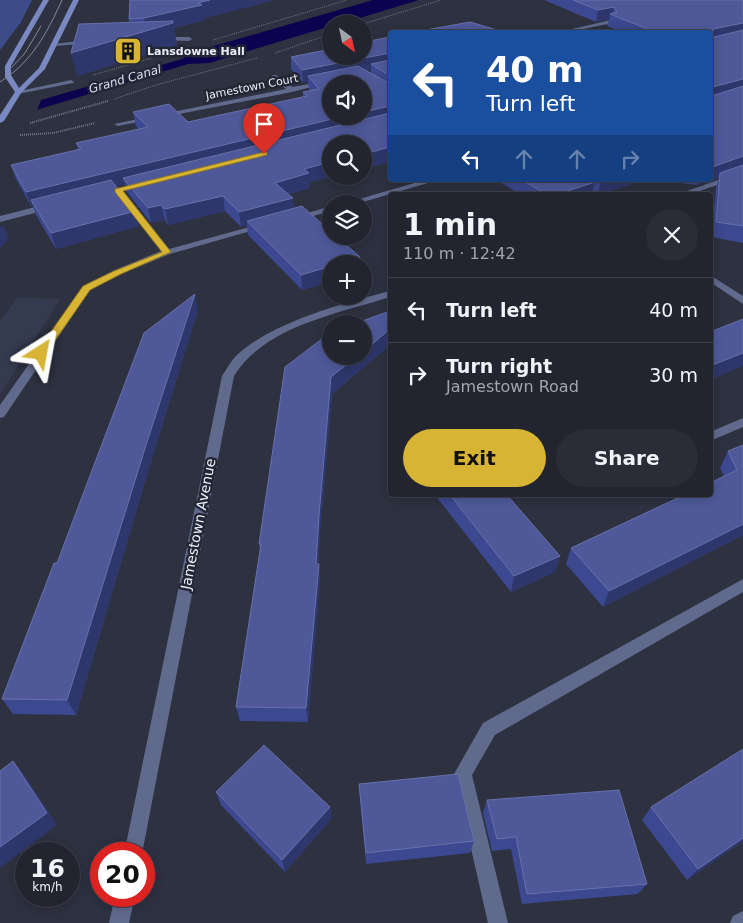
<!DOCTYPE html>
<meta charset="utf-8">
<style>
:root{--surface:#222530;--page:#2a2d38;--text:#f1f3f6;--muted:#a2a5ab;--line:#3f424c;--accent:#d8b434}
body{margin:0;font-family:"DejaVu Sans",sans-serif;background:var(--page);color:var(--text);height:100vh;display:flex;flex-direction:column;font-size:19px;white-space:nowrap}
*{box-sizing:border-box;margin:0}
p{font-size:16px;color:var(--muted)}
.icon{flex:none;width:28px;height:28px;fill:none;stroke:currentColor;stroke-width:2;stroke-linecap:round;stroke-linejoin:round}
.map{position:relative;flex:1;overflow:hidden}
.side{position:absolute;left:388px;top:192px;width:325px;height:305px;display:flex;flex-direction:column;background:var(--surface);border-radius:5px;box-shadow:0 2px 12px #0003,0 0 0 1px var(--line)}
.side>*{flex:none}
.hud{position:absolute;left:388px;top:30px;width:325px;height:152px;border-radius:5px;box-shadow:0 2px 12px #0003,0 0 0 1px var(--line);background:#1a4fa0;color:#fff;overflow:hidden}
.needle{width:32px;rotate:147deg}
.fabs{position:absolute;left:322px;top:15px;display:grid;gap:10px}
.fabs a{display:grid;place-items:center;width:50px;height:50px;border-radius:50%;background:var(--surface);box-shadow:0 2px 12px #0003,0 0 0 1px var(--line);font-size:25px}
.speed{position:absolute;left:15px;top:842px;display:flex;gap:10px;font-size:25px;font-weight:700;text-align:center}
.speed>*{display:grid;place-content:center;width:65px;height:65px;border-radius:50%;background:var(--surface);box-shadow:0 2px 12px #0003,0 0 0 1px var(--line);line-height:1}
.speed small{font-size:12px;font-weight:400}
.speed .limit{border:8px solid #d22;background:#fff;color:#111}
.pin{position:absolute;display:grid;place-items:center;width:42px;height:42px;color:#fff;margin:-51px -21px;border-radius:50% 50% 50% 0;rotate:-45deg;box-shadow:0 0 5px #0007}
.pin .icon{rotate:45deg}
.me{position:absolute;width:55px;margin:-28px;rotate:34deg;stroke-linejoin:round;filter:drop-shadow(0 0 4px #0008)}
.turn{display:flex;align-items:center;gap:18px;height:105px;padding:0 15px;font-size:22px}
.turn .icon{width:65px;height:65px;stroke-width:2.5}
.turn b{display:block;font-size:35px;line-height:42px}
.lanes{display:flex;align-items:center;height:48px;padding:0 15px;background:#0003;justify-content:center;gap:25px;direction:ltr}
.lanes .off{opacity:.35}
.round{display:grid;place-items:center;flex:none;width:52px;height:52px;border-radius:26px;background:var(--page)}
.overview{display:flex;align-items:center;justify-content:space-between;height:85px;padding:0 15px}
h1{font-size:30px;font-weight:700;line-height:38px}
.cta{display:flex;gap:10px;margin-top:auto;padding:10px 15px}
.cta a{flex:1;height:58px;border-radius:30px;background:var(--accent);color:#111;font-size:20px;font-weight:700;line-height:58px;text-align:center}
.cta a+a{background:var(--page);color:var(--text)}
ul{padding:0;list-style:none}
li{display:flex;align-items:center;gap:15px;height:65px;padding:0 15px;border-top:1px solid var(--line)}
li div{flex:1}
li b{display:block;font-size:19px}
li em{font-style:normal}
.map>svg:first-child{display:block}
.built{fill:#353b4f}
.green{fill:#3d4b8b}
.water{fill:#0b034f}
.pier{fill:#2d3140}
.lines{fill:none;stroke-linecap:round;stroke-linejoin:round}
.path-far1{stroke:#747784;stroke-width:1;stroke-dasharray:1 1;stroke-linecap:butt}
.path{stroke:#747784;stroke-width:2;stroke-dasharray:1 1;stroke-linecap:butt}
.lane{fill:#606a8d;fill-rule:evenodd}
.street{fill:#606a8d;fill-rule:evenodd}
.secondary{fill:#7988c0;fill-rule:evenodd}
.tram{stroke:#868995;stroke-width:1}
.wall{fill:#3c488f;fill-rule:evenodd}
.shaded-wall{fill:#2e376b}
.building{fill:#4f599a;stroke:#6771a9}
.route{fill:#d8b434;stroke:#8c7522}
.labels{text-anchor:middle;dominant-baseline:central;stroke-width:5;stroke-linejoin:round;paint-order:stroke}
.far-poi-label{font-size:11px;font-weight:bold;fill:#ebeef7;stroke:#232735;text-anchor:start}
.far-street-label{font-size:11px;fill:#ebeef7;stroke:#232735}
.far-water-label{font-size:12px;font-style:italic;fill:#d7def4;stroke:#232735}
.street-label{font-size:14px;fill:#ebeef7;stroke:#232735}
</style>
<div class="map">
<svg width="743" height="923" viewBox="0 0 743 923">
<rect width="100%" height="100%" fill="#2d3140"/>
<!-- built -->
<polygon class="built" points="18,297 60,299 0,395 0,321"/>
<!-- green -->
<polygon class="green" points="0,0 32,0 21,22 0,50"/>
<!-- water -->
<polygon class="water" points="373,0 419,0 340,24 331,24 331,26 209,63 188,64 0,121 0,112 182,59 185,57 183,55"/>
<!-- pier -->
<polygon class="pier" points="38,99 41,100 37,111 0,123 0,110"/>
<g class="lines">
<!-- path-far1 -->
<g class="path-far1">
<polyline points="363,24 441,0"/>
<polyline points="213,40 347,0"/>
<polyline points="275,53 331,34"/>
<polyline points="93,75 152,58"/>
<polyline points="114,99 156,85 257,58"/>
</g>
<!-- path -->
<g class="path">
<polyline points="30,123 108,101"/>
<polyline points="20,135 53,133 95,123"/>
</g>
<!-- lane -->
<g class="lane">
<polygon points="158,37 189,37 192,39 189,41 160,40"/>
<polygon points="90,40 92,43 55,46 52,44"/>
<polygon points="71,80 74,82 73,83 18,94 15,92"/>
<polygon points="425,180 438,180 356,204 342,204"/>
<polygon points="115,188 121,188 169,249 264,223 268,226 170,254 121,274 90,290 4,417 0,418 0,405 84,286 115,270 161,251 115,192"/>
<polygon points="331,206 331,211 295,221 291,218"/>
<polygon points="743,579 743,592 495,735 472,775 508,923 488,923 454,774 483,723"/>
</g>
<!-- street -->
<g class="street">
<polygon points="611,20 613,23 568,32 559,32"/>
<polygon points="272,75 276,75 293,87 324,81 327,83 292,92 118,126 114,124 286,89 272,77"/>
<polygon points="743,171 743,176 688,195 676,195"/>
<polygon points="141,182 144,182 144,186 102,196 98,194"/>
<polygon points="51,203 55,206 54,208 0,222 0,216"/>
<polygon points="710,275 743,296 743,304 710,282"/>
<path d="M390 291V297C337 314 265 326 234 376L142 854H124L222 376C227 369 231 360 238 354 274 322 343 303 390 291Z"/>
<polygon points="743,418 743,427 710,441 710,432"/>
<polygon points="115,896 135,896 129,923 109,923"/>
<polygon points="743,911 743,923 730,923 733,916"/>
</g>
<!-- secondary -->
<polygon class="secondary" points="43,0 49,0 11,66 11,75 19,88 39,68 73,0 79,0 45,69 21,93 4,121 0,123 0,115 15,92 5,77 5,66"/>
<!-- tram -->
<g class="tram">
<polyline points="12,67 25,53 41,26"/>
<path d="M0 82C32 62 47 33 62 0"/>
</g>
</g>
<!-- wall -->
<g class="wall">
<polygon points="130,0 274,0 204,18 205,20 174,28 177,45 77,76 129,22 129,19"/>
<polygon points="544,0 743,0 743,243 711,237 716,187 719,178 697,185 654,180 710,180 710,32 623,32 607,26 609,19 596,22"/>
<path d="M390 37V162L310 182V188L288 194 294 208 331 264V281L302 290 248 235 247 226 241 227 225 211 168 225 165 220 151 223 127 192 125 184 116 186 136 211 139 226 56 249 36 215 33 206H31L16 179 11 165 78 150 76 143 139 129 136 126 133 112 188 122 303 97V92L310 91 309 89 308 82 303 83 291 69V57ZM371 70V73L366 71Z"/>
<polygon points="497,180 643,180 598,195 593,191 592,195 521,195"/>
<polygon points="198,310 152,458 76,715 13,714 2,699 57,563"/>
<polygon points="390,311 390,345 332,394 320,533 318,564 320,580 308,722 240,721 236,707 260,550 259,544 285,367"/>
<polygon points="743,445 743,535 603,607 566,564 571,548 724,476 720,468 728,451"/>
<polygon points="435,495 507,495 560,556 555,572 511,592"/>
<polygon points="359,784 474,841 470,853 366,864 360,797"/>
<polygon points="216,792 330,807 331,819 285,872 221,805"/>
<polygon points="487,800 647,884 638,894 522,904 511,849 492,851 483,813"/>
<polygon points="651,807 743,841 687,880 642,820"/>
</g>
<!-- shaded-wall -->
<g class="shaded-wall">
<polygon points="210,0 274,0 204,18 205,20 174,28 177,45 77,76 71,53 146,31 144,18"/>
<polygon points="614,7 612,15 610,14 609,19 596,22 598,10"/>
<polygon points="743,23 743,34 710,41 713,29"/>
<polygon points="390,53 390,66 371,64 371,70 312,81 308,76 308,82 303,83 302,70"/>
<polygon points="743,79 743,91 710,100 713,87"/>
<polygon points="390,106 390,119 123,178 125,184 35,206 31,200 33,206 31,206 26,192 345,116 364,116 364,112"/>
<polygon points="390,147 390,162 364,168 364,154"/>
<polygon points="743,156 743,167 720,173 719,178 697,185 699,180 710,180 710,168"/>
<polygon points="331,162 331,176 334,176 310,182 310,188 277,197 275,183 304,169"/>
<polygon points="601,180 643,180 598,195"/>
<polygon points="595,182 592,195 555,195"/>
<polygon points="223,196 225,211 168,225 165,209"/>
<polygon points="293,198 294,213 247,221 247,226 241,227 239,212"/>
<polygon points="161,205 165,220 151,223 148,208"/>
<polygon points="136,211 139,226 56,249 51,233"/>
<polygon points="3,224 9,238 0,249 0,228"/>
<polygon points="360,257 360,264 338,264"/>
<polygon points="331,266 331,281 302,290 301,275"/>
<polygon points="195,294 198,310 152,458 76,715 67,700 147,442"/>
<polygon points="390,329 390,345 332,394 320,533 317,580 316,564 319,516 331,377 357,356 364,356 364,351"/>
<polygon points="743,353 743,366 710,380 710,366"/>
<polygon points="743,524 743,535 603,607 609,591"/>
<polygon points="560,556 555,572 511,592 514,576"/>
<polygon points="319,564 320,580 308,722 306,708"/>
<polygon points="13,761 24,774 57,825 0,868 0,847"/>
<polygon points="330,807 331,819 285,872 282,860"/>
<polygon points="743,838 743,841 687,880 698,869"/>
</g>
<!-- building -->
<g class="building">
<polygon points="130,0 210,0 198,3 202,5 144,18 129,19"/>
<polygon points="573,0 743,0 743,23 713,29 712,35 714,37 743,30 743,79 713,87 712,93 715,95 743,86 743,156 710,168 710,32 650,32 650,30 610,14 617,12 614,7 598,10"/>
<polygon points="173,21 173,23 71,53 79,24"/>
<polygon points="470,22 504,32 414,32 420,31"/>
<polygon points="390,37 390,53 302,70 291,57 331,49 331,56 364,56 364,42"/>
<polygon points="390,60 390,76 371,64"/>
<polygon points="358,66 390,84 390,106 364,112 364,84 331,84 331,116 345,116 26,192 11,165 81,149 76,143 148,127 133,112 169,104 188,122 307,96 303,92 319,89 308,76"/>
<polygon points="390,113 390,147 364,154 364,144 331,144 331,162 304,169 309,173 275,183 293,198 239,212 223,196 165,209 161,205 148,208 123,178"/>
<polygon points="743,165 743,226 716,222 720,173"/>
<polygon points="111,180 136,211 51,233 31,200"/>
<polygon points="522,180 585,180 588,182 595,182 555,195 544,193"/>
<polygon points="302,206 331,232 331,236 336,236 360,257 338,264 331,264 331,266 301,275 247,221"/>
<polygon points="195,294 147,442 67,700 2,699 54,563 57,563 144,333"/>
<polygon points="390,311 390,329 364,351 364,324 354,324"/>
<polygon points="743,319 743,353 710,366 710,332"/>
<polygon points="331,332 331,356 357,356 331,377 319,516 316,564 319,564 306,708 236,707 261,544 259,544 285,367"/>
<polygon points="743,445 743,524 609,591 571,548 684,495 710,495 710,483 737,470 728,451"/>
<polygon points="450,495 507,495 560,556 514,576"/>
<polygon points="264,745 330,807 282,860 216,792"/>
<polygon points="743,749 743,838 698,869 651,807"/>
<polygon points="13,761 47,813 0,847 0,771"/>
<polygon points="458,774 474,841 366,853 359,784"/>
<polygon points="619,790 647,884 527,894 516,837 497,839 487,800"/>
</g>
<!-- route -->
<polygon class="route" points="264,152 267,152 267,155 123,191 171,252 121,274 90,290 45,355 38,355 36,353 83,286 114,271 162,252 115,192 115,189"/>
<!-- icons -->
<defs>
<g id="building-square" transform="scale(1.4375)"><rect x="-9" y="-9" width="18" height="18" rx="4" fill="#d8b434" stroke="#232735"/><path d="M-4-6H4V6H1V3H-1V6H-4ZM-2.5-4.3h1.7v1.8h-1.7ZM.8-4.3h1.7v1.8H.8ZM-2.5-1h1.7V.8h-1.7ZM.8-1h1.7V.8H.8Z" fill="#111"/></g>
</defs>
<g fill-rule="evenodd">
<use href="#building-square" x="128" y="51"/>
</g>
<g class="labels">
<!-- far-poi labels -->
<g class="far-poi-label">
<text x="147" y="51">Lansdowne Hall</text>
</g>
<!-- far-street labels -->
<g class="far-street-label">
<text transform="translate(252 87) rotate(-11)">Jamestown Court</text>
</g>
<!-- far-water labels -->
<g class="far-water-label">
<text transform="translate(125 79) rotate(-16)">Grand Canal</text>
</g>
<!-- street labels -->
<g class="street-label">
<text transform="translate(198 524) rotate(-79)">Jamestown Avenue</text>
</g>
</g>
</svg>
<div class="fabs">
<a><svg class="needle" viewBox="-14 -14 28 28"><path d="M0-13l5 13h-10z" fill="#e53935"/><path d="M0 13l5-13h-10z" fill="#a2a5ab"/></svg></a>
<a><svg class="icon" aria-label="sound" viewBox="0 0 24 24"><path d="M4 9h4l5-4v14l-5-4H4zM17 9q2 3 0 6"/></svg></a>
<a><svg class="icon" aria-label="search" viewBox="0 0 24 24"><circle cx="10" cy="10" r="6"/><path d="M15 15l6 6"/></svg></a>
<a><svg class="icon" aria-label="layers" viewBox="0 0 24 24"><path d="M12 4l9 5-9 5-9-5zM3 14l9 5 9-5"/></svg></a>
<a>+</a>
<a>−</a>
</div>
<div class="speed"><div>16<small>km/h</small></div><div class="limit">20</div></div>
<div class="pin" style="left:264px;top:154px;background:#d93025"><svg class="icon" aria-label="arrive" viewBox="0 0 24 24"><path d="M6 21V4h12l-3 4 3 4H6"/></svg></div>
<svg class="me" style="left:41px;top:353px" viewBox="-20 -20 40 40"><path d="M0-17L14 15 0 8-14 15z" fill="#d8b434" stroke="#fff" stroke-width="4"/></svg>
<div class="hud">
<div class="turn"><svg class="icon" aria-label="left" viewBox="0 0 24 24"><path d="M17 20v-9H6M10 6l-5 5 5 5"/></svg><div><b>40 m</b>Turn left</div></div>
<div class="lanes"><svg class="icon" aria-label="left" viewBox="0 0 24 24"><path d="M17 20v-9H6M10 6l-5 5 5 5"/></svg><svg class="icon off" aria-label="ahead" viewBox="0 0 24 24"><path d="M12 20V5M6 11l6-6 6 6"/></svg><svg class="icon off" aria-label="ahead" viewBox="0 0 24 24"><path d="M12 20V5M6 11l6-6 6 6"/></svg><svg class="icon off" aria-label="right" viewBox="0 0 24 24"><path d="M7 20v-9h11M14 6l5 5-5 5"/></svg></div>
</div>
<section class="side">
<div class="overview"><div><h1>1 min</h1><p>110 m · 12:42</p></div><a class="round"><svg class="icon" aria-label="close" viewBox="0 0 24 24"><path d="M6 6l12 12M18 6L6 18"/></svg></a></div>
<ul>
<li><svg class="icon" aria-label="left" viewBox="0 0 24 24"><path d="M17 20v-9H6M10 6l-5 5 5 5"/></svg><div><b>Turn left</b></div><em>40 m</em></li>
<li><svg class="icon" aria-label="right" viewBox="0 0 24 24"><path d="M7 20v-9h11M14 6l5 5-5 5"/></svg><div><b>Turn right</b><p>Jamestown Road</p></div><em>30 m</em></li>
</ul>
<div class="cta"><a>Exit</a><a>Share</a></div>
</section>
</div>
